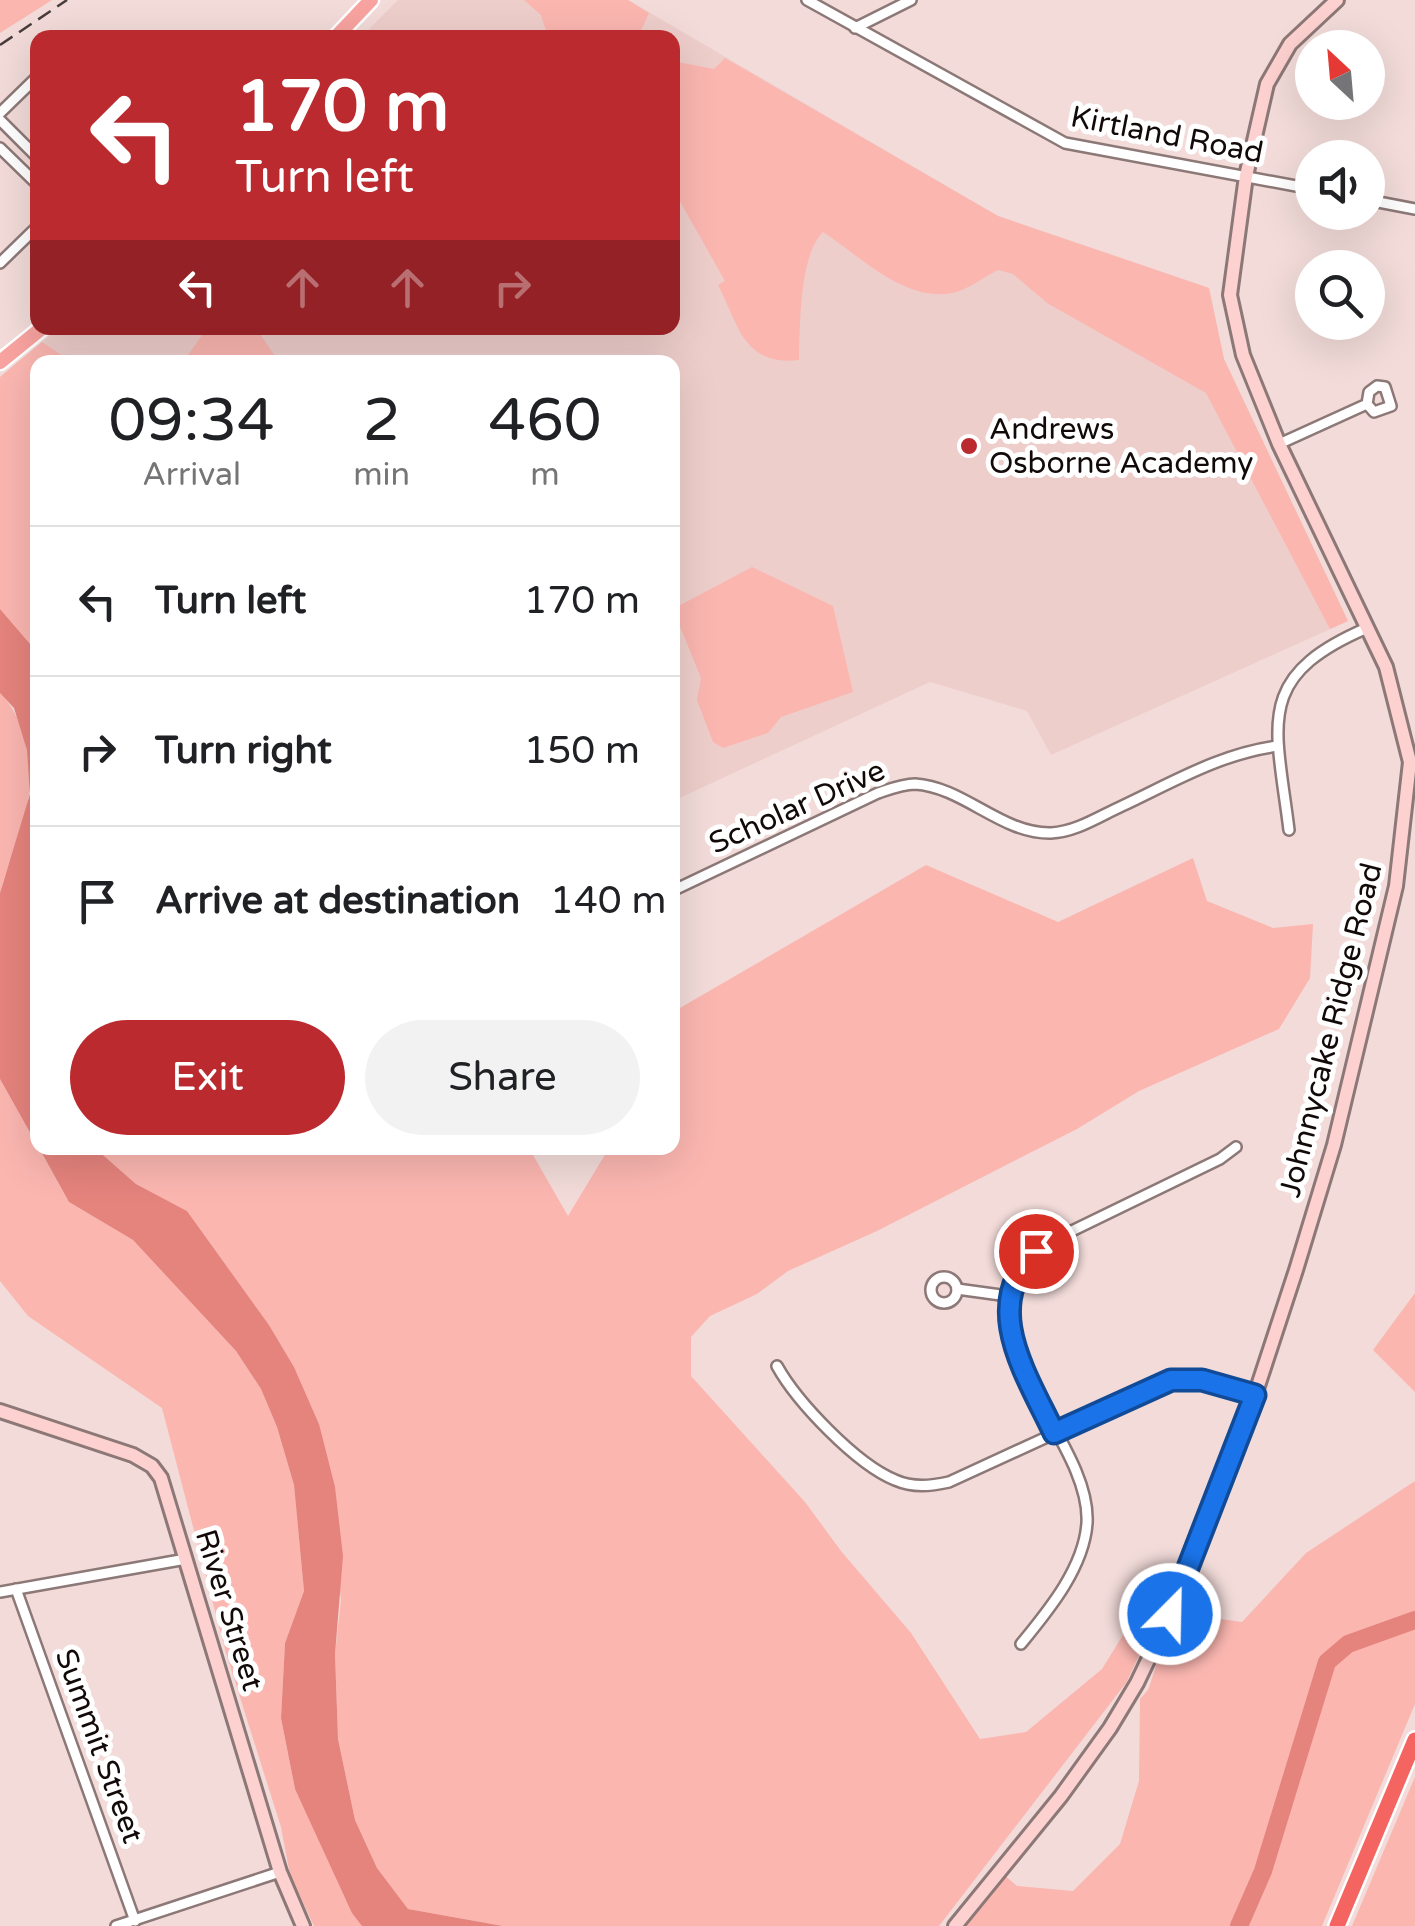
<!DOCTYPE html>
<style>
:root{--surface:#fff;--page:#f2f2f2;--text:#202124;--muted:#757577;--line:#e0e0e0;--accent:#ba2a2f}
body{margin:0;font-family:"Varela Round",sans-serif;background:var(--page);color:var(--text);height:100vh;display:flex;flex-direction:column;font-size:38px;white-space:nowrap}
*{box-sizing:border-box;margin:0}
p{font-size:32px;color:var(--muted)}
.icon{flex:none;width:55px;height:55px;fill:none;stroke:currentColor;stroke-width:2;stroke-linecap:round;stroke-linejoin:round}
.map{position:relative;flex:1;overflow:hidden}
.panel{position:absolute;left:30px;top:355px;width:650px;height:800px;display:flex;flex-direction:column;background:var(--surface);border-radius:20px;box-shadow:0 10px 40px #0002}
.panel>*{flex:none}
.guide{position:absolute;left:30px;top:30px;width:650px;height:305px;border-radius:20px;box-shadow:0 10px 40px #0002;background:#ba2a2f;color:#fff;overflow:hidden}
.needle{width:65px;rotate:334deg}
.tools{position:absolute;left:1295px;top:30px;display:grid;gap:20px}
.tools a{display:grid;place-items:center;width:90px;height:90px;border-radius:50%;background:var(--surface);box-shadow:0 10px 40px #0002;font-size:50px}
.pin{position:absolute;display:grid;place-items:center;width:85px;height:85px;color:#fff;margin:-42px;border:5px solid #fff;border-radius:50%;box-shadow:0 2px 10px #0007}
.me{position:absolute;width:110px;margin:-55px;rotate:23deg;stroke-linejoin:round;filter:drop-shadow(0 0 8px #0008)}
.turn{display:flex;align-items:center;gap:35px;height:210px;padding:0 40px;font-size:45px}
.turn .icon{width:130px;height:130px;stroke-width:2.5}
.turn b{display:block;font-size:70px;line-height:85px}
.lanes{display:flex;align-items:center;height:95px;padding:0 40px;background:#0003;justify-content:center;gap:50px;direction:ltr}
.lanes .off{opacity:.35}
.eta{display:flex;justify-content:space-evenly;align-items:center;height:170px;text-align:center}
.eta b{font-size:60px;font-weight:600;line-height:70px}
.action{display:flex;gap:20px;margin-top:auto;padding:20px 40px}
.action a{flex:1;height:115px;border-radius:60px;background:var(--accent);color:#fff;font-size:40px;font-weight:600;line-height:115px;text-align:center}
.action a+a{background:var(--page);color:var(--text)}
ul{padding:0;list-style:none}
li{display:flex;align-items:center;gap:30px;height:150px;padding:0 40px;border-top:2px solid var(--line)}
li div{flex:1}
li b{display:block;font-size:38px}
li em{font-style:normal}
.map>svg:first-child{display:block}
.built{fill:#eececb}
.green{fill:#fbb6b0}
.water{fill:#e5837d}
.lines{fill:none;stroke-linecap:round;stroke-linejoin:round}
.river{stroke:#e5837d;stroke-width:18}
.minor-casing{stroke:#8c7876;stroke-width:14}
.secondary-casing{stroke:#8c7876;stroke-width:18}
.primary-casing{stroke:#fff;stroke-width:19}
.motorway-casing{stroke:#fff;stroke-width:20}
.minor{stroke:#fff;stroke-width:9}
.secondary{stroke:#fcd1d0;stroke-width:12}
.primary{stroke:#f8a3a0;stroke-width:14}
.motorway{stroke:#f46561;stroke-width:15}
.rail{stroke:#483d3c;stroke-width:2.5;stroke-dasharray:15 8;stroke-linecap:butt}
.route-casing{stroke:#114b97;stroke-width:25}
.route{stroke:#1a73e8;stroke-width:18}
.poi-dot{fill:#ba2a2f;stroke:#fff;stroke-width:4}
.labels{text-anchor:middle;dominant-baseline:central;stroke-width:10;stroke-linejoin:round;paint-order:stroke}
.street-label{font-size:30px;fill:#110a09;stroke:#fff}
.poi-label{font-size:30px;fill:#110a09;stroke:#fff;text-anchor:start}
</style>
<div class="map">
<svg width="1415" height="1926" viewBox="0 0 1415 1926">
<rect width="100%" height="100%" fill="#f2dbd9"/>
<!-- built -->
<polygon class="built" points="398,0 628,0 998,216 1209,288 1224,359 1348,621 1051,755 1027,711 930,682 673,801 672,362 38,362 0,377 59,328 672,328 672,38 361,37"/>
<!-- green -->
<g class="green">
<polygon points="0,0 52,0 0,33"/>
<polygon points="524,0 628,0 649,13 638,37 548,37 541,15"/>
<path d="M725 58 998 216 1209 288 1224 359 1348 621 1330 629 1206 393 1047 303 1013 274 998 270C984 277 970 288 956 292 907 305 860 256 823 232 799 256 800 327 799 360 743 367 738 323 718 285L725 281 673 189V61L714 69Z"/>
<polygon points="207,328 256,328 279,362 183,362"/>
<polygon points="42,342 72,362 38,362 37,652 0,609 0,377"/>
<polygon points="752,567 833,606 853,692 781,717 768,733 723,748 713,742 697,700 701,678 673,609"/>
<path d="M0 693C24 717 34 762 29 795 24 828 8 861 0 893Z"/>
<polygon points="1193,858 1207,901 1273,928 1313,924 1310,978 1279,1029 1139,1091 1077,1129 877,1231 788,1271 757,1294 710,1316 691,1337 691,1376 805,1502 841,1551 911,1633 980,1739 1026,1732 1102,1669 1167,1564 1173,1584 1126,1683 939,1926 503,1926 408,1909 377,1868 355,1820 338,1739 335,1654 341,1600 319,1424 294,1367 269,1325 187,1211 136,1184 95,1148 529,1148 568,1216 609,1148 672,1148 673,1012 926,865 1058,922"/>
<polygon points="0,1079 69,1202 133,1240 236,1351 261,1389 277,1427 294,1485 304,1591 285,1643 281,1718 295,1789 362,1926 314,1926 290,1875 281,1827 226,1653 162,1408 28,1316 0,1281"/>
<polygon points="1415,1293 1415,1392 1373,1350"/>
<polygon points="1415,1481 1415,1704 1322,1926 966,1926 1003,1874 1017,1886 1073,1891 1120,1844 1139,1781 1140,1699 1148,1690 1174,1612 1242,1622 1306,1553"/>
<polygon points="1415,1777 1415,1926 1352,1926"/>
</g>
<!-- water -->
<g class="water">
<polygon points="0,609 37,652 37,1145 0,1079 0,893 30,794 27,750 14,708 0,693"/>
<polygon points="39,1148 95,1148 136,1184 187,1211 269,1325 294,1367 319,1424 335,1487 343,1556 335,1654 338,1739 355,1820 377,1868 408,1909 503,1926 362,1926 352,1913 295,1789 281,1718 285,1643 304,1591 294,1485 277,1427 261,1389 236,1351 133,1240 69,1202"/>
</g>
<g class="lines">
<!-- river -->
<polyline class="river" points="1239,1926 1263,1871 1327,1662 1348,1644 1415,1620"/>
<!-- minor casing -->
<g class="minor-casing">
<g id="minor">
<polyline points="807,0 1065,143 1312,189"/>
<polyline points="855,28 911,0"/>
<polyline points="0,113 38,76"/>
<polyline points="0,120 38,158"/>
<polyline points="0,148 38,185"/>
<polyline points="1368,200 1415,209"/>
<polyline points="0,263 38,226"/>
<polyline points="1279,444 1367,404 1369,392 1377,386 1385,387 1391,406 1374,412 1367,404"/>
<path d="M1289 830C1276 724 1253 677 1367 628"/>
<path d="M672 891 878 793C890 789 903 784 915 784 964 787 1001 834 1051 833 1076 832 1100 816 1122 806 1173 782 1222 753 1278 746"/>
<circle cx="944" cy="1290" r="13"/>
<polyline points="957,1289 1008,1296"/>
<path d="M777 1366C797 1402 856 1464 895 1480 913 1488 931 1486 949 1482L1171 1380 1203 1381 1255 1395"/>
<polyline points="16,1589 135,1921"/>
<polyline points="0,1592 186,1559"/>
<path d="M1021 1644C1048 1611 1084 1568 1087 1523 1092 1434 940 1324 1045 1244L1220 1159 1236 1147"/>
<polyline points="116,1926 280,1872"/>
</g>
</g>
<!-- secondary casing -->
<g class="secondary-casing">
<g id="secondary">
<polyline points="0,1411 133,1455 152,1466 161,1478 280,1872 303,1926"/>
<polyline points="955,1926 1061,1796 1110,1728 1137,1683 1181,1591 1255,1395 1296,1270 1334,1145 1396,886 1410,762 1386,667 1279,444 1243,355 1230,295 1246,176 1267,84 1290,44 1337,0"/>
</g>
</g>
<!-- primary casing -->
<g class="primary-casing">
<g id="primary">
<polyline points="335,38 371,0"/>
<polyline points="0,362 42,328"/>
</g>
</g>
<!-- motorway casing -->
<g class="motorway-casing">
<polyline id="motorway" points="1337,1926 1415,1740"/>
</g>
<!-- minor -->
<use href="#minor" class="minor"/>
<!-- secondary -->
<use href="#secondary" class="secondary"/>
<!-- primary -->
<use href="#primary" class="primary"/>
<!-- motorway -->
<use href="#motorway" class="motorway"/>
<!-- rail -->
<polyline class="rail" points="0,45 67,0"/>
</g>
<g class="lines">
<!-- route casing -->
<g class="route-casing">
<path id="route" d="M1036 1251C979 1306 1027 1375 1054 1433L1171 1380H1202L1255 1395 1170 1614"/>
</g>
<!-- route -->
<use href="#route" class="route"/>
</g>
<!-- markers -->
<circle class="poi-dot" cx="969" cy="446" r="10"/>
<g class="labels">
<!-- street labels -->
<g class="street-label">
<text transform="translate(1167 135) rotate(11)">Kirtland Road</text>
<text transform="translate(797 807) rotate(-24)">Scholar Drive</text>
<text transform="translate(1331 1030) rotate(-76)">Johnnycake Ridge Road</text>
<text transform="translate(229 1610) rotate(73)">River Street</text>
<text transform="translate(99 1746) rotate(70)">Summit Street</text>
</g>
<!-- poi labels -->
<g class="poi-label">
<text x="989" y="429">Andrews<tspan x="989" dy="34">Osborne Academy</tspan></text>
</g>
</g>
</svg>
<div class="tools">
<a><svg class="needle" viewBox="-14 -14 28 28"><path d="M0-13l5 13h-10z" fill="#e53935"/><path d="M0 13l5-13h-10z" fill="#757577"/></svg></a>
<a><svg class="icon" aria-label="sound" viewBox="0 0 24 24"><path d="M4 9h4l5-4v14l-5-4H4zM17 9q2 3 0 6"/></svg></a>
<a><svg class="icon" aria-label="search" viewBox="0 0 24 24"><circle cx="10" cy="10" r="6"/><path d="M15 15l6 6"/></svg></a>
</div>
<div class="pin" style="left:1036px;top:1251px;background:#d93025"><svg class="icon" aria-label="arrive" viewBox="0 0 24 24"><path d="M6 21V4h12l-3 4 3 4H6"/></svg></div>
<svg class="me" style="left:1170px;top:1614px" viewBox="-20 -20 40 40"><circle r="17" fill="#1a73e8" stroke="#fff" stroke-width="3"/><path d="M0-11L8 9 0 5-8 9z" fill="#fff"/></svg>
<div class="guide">
<div class="turn"><svg class="icon" aria-label="left" viewBox="0 0 24 24"><path d="M17 20v-9H6M10 6l-5 5 5 5"/></svg><div><b>170 m</b>Turn left</div></div>
<div class="lanes"><svg class="icon" aria-label="left" viewBox="0 0 24 24"><path d="M17 20v-9H6M10 6l-5 5 5 5"/></svg><svg class="icon off" aria-label="ahead" viewBox="0 0 24 24"><path d="M12 20V5M6 11l6-6 6 6"/></svg><svg class="icon off" aria-label="ahead" viewBox="0 0 24 24"><path d="M12 20V5M6 11l6-6 6 6"/></svg><svg class="icon off" aria-label="right" viewBox="0 0 24 24"><path d="M7 20v-9h11M14 6l5 5-5 5"/></svg></div>
</div>
<section class="panel">
<div class="eta">
<div><b>09:34</b><p>Arrival</p></div>
<div><b>2</b><p>min</p></div>
<div><b>460</b><p>m</p></div>
</div>
<ul>
<li><svg class="icon" aria-label="left" viewBox="0 0 24 24"><path d="M17 20v-9H6M10 6l-5 5 5 5"/></svg><div><b>Turn left</b></div><em>170 m</em></li>
<li><svg class="icon" aria-label="right" viewBox="0 0 24 24"><path d="M7 20v-9h11M14 6l5 5-5 5"/></svg><div><b>Turn right</b></div><em>150 m</em></li>
<li><svg class="icon" aria-label="arrive" viewBox="0 0 24 24"><path d="M6 21V4h12l-3 4 3 4H6"/></svg><div><b>Arrive at destination</b></div><em>140 m</em></li>
</ul>
<div class="action"><a>Exit</a><a>Share</a></div>
</section>
</div>
